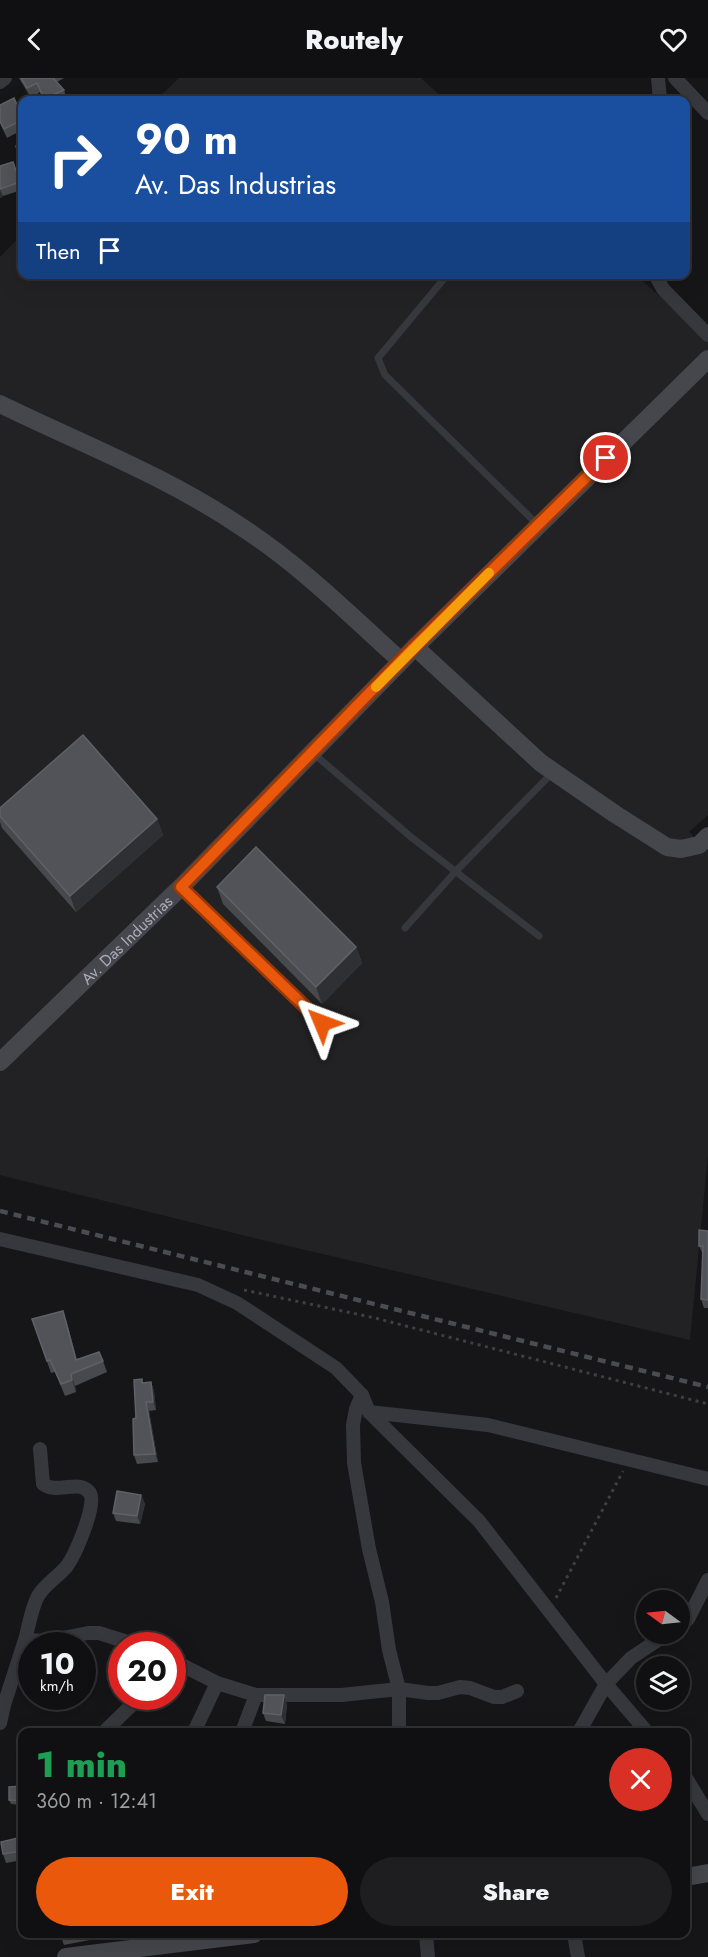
<!DOCTYPE html>
<meta charset="utf-8">
<style>
:root{--surface:#101012;--page:#1e1e20;--text:#f1f3f6;--muted:#9c9d9f;--line:#303032;--accent:#ea580c}
body{margin:0;font-family:Jost,sans-serif;background:var(--page);color:var(--text);height:100vh;display:flex;flex-direction:column;font-size:22px;white-space:nowrap}
*{box-sizing:border-box;margin:0}
p{font-size:20px;color:var(--muted)}
.icon{flex:none;width:33px;height:33px;fill:none;stroke:currentColor;stroke-width:2;stroke-linecap:round;stroke-linejoin:round}
.map{position:relative;flex:1;overflow:hidden}
.drawer{position:absolute;left:18px;top:1650px;width:672px;height:210px;display:flex;flex-direction:column;background:var(--surface);border-radius:12px;box-shadow:0 6px 24px #0002,0 0 0 2px var(--line)}
.drawer>*{flex:none}
.hud{position:absolute;left:18px;top:18px;width:672px;height:183px;border-radius:12px;box-shadow:0 6px 24px #0002,0 0 0 2px var(--line);background:#1a4fa0;color:#fff;overflow:hidden}
.needle{width:39px;rotate:285deg}
.fabs{position:absolute;left:636px;top:1512px;display:grid;gap:12px}
.fabs a{display:grid;place-items:center;width:54px;height:54px;border-radius:50%;background:var(--surface);box-shadow:0 6px 24px #0002,0 0 0 2px var(--line);font-size:30px}
.speed{position:absolute;left:18px;top:1554px;display:flex;gap:12px;font-size:30px;font-weight:700;text-align:center}
.speed>*{display:grid;place-content:center;width:78px;height:78px;border-radius:50%;background:var(--surface);box-shadow:0 6px 24px #0002,0 0 0 2px var(--line);line-height:1}
.speed small{font-size:15px;font-weight:400}
.speed .limit{border:9px solid #d22;background:#fff;color:#111}
.pin{position:absolute;display:grid;place-items:center;width:51px;height:51px;color:#fff;margin:-26px;border:3px solid #fff;border-radius:50%;box-shadow:0 2px 6px #0007}
.me{position:absolute;width:66px;margin:-33px;rotate:314deg;stroke-linejoin:round;filter:drop-shadow(0 0 4px #0008)}
.turn{display:flex;align-items:center;gap:21px;height:126px;padding:0 18px;font-size:27px}
.turn .icon{width:78px;height:78px;stroke-width:2.5}
.turn b{display:block;font-size:42px;line-height:51px}
.then{display:flex;align-items:center;height:57px;padding:0 18px;background:#0003;gap:12px;font-size:22px}
.round{display:grid;place-items:center;flex:none;width:63px;height:63px;border-radius:32px;background:var(--page)}
.head{display:flex;align-items:center;justify-content:space-between;height:102px;padding:0 18px}
h1{font-size:36px;font-weight:800;line-height:45px;color:#1e9e55}
.cta{display:flex;gap:12px;margin-top:auto;padding:12px 18px}
.cta a{flex:1;height:69px;border-radius:36px;background:var(--accent);color:#fff;font-size:24px;font-weight:800;line-height:69px;text-align:center}
.cta a+a{background:var(--page);color:var(--text)}
header{display:flex;justify-content:space-between;align-items:center;height:78px;padding:0 18px;background:var(--surface);font-size:27px;font-weight:800}
.map>svg:first-child{display:block}
.built{fill:#222225}
.lines{fill:none;stroke-linecap:round;stroke-linejoin:round}
.path{stroke:#3d3f44;stroke-width:3;stroke-dasharray:3 4.5;stroke-linecap:butt}
.lane{stroke:#37383d;stroke-width:7}
.street{stroke:#37383d;stroke-width:14}
.secondary{stroke:#45474d;stroke-width:18}
.rail{stroke:#4a4c52;stroke-width:4.5;stroke-dasharray:8 6;stroke-linecap:butt}
.wall{fill:#47494d}
.shaded-wall{fill:#2f3033}
.building{fill:#525359;stroke:#5f6168;stroke-width:1.5}
.route-casing{stroke:#983908;stroke-width:15}
.route{stroke:#ea580c;stroke-width:10}
.slow{stroke:#f59e0b;stroke-width:10}
.labels{text-anchor:middle;dominant-baseline:central;stroke-width:4.5;stroke-linejoin:round;paint-order:stroke}
.street-label{font-size:16px;fill:#a8adb8;stroke:#111113}
</style>
<header><svg class="icon" aria-label="back" viewBox="0 0 24 24"><path d="M15 5l-7 7 7 7"/></svg>Routely<svg class="icon" aria-label="heart" viewBox="0 0 24 24"><path d="M12 20l-8-8c-3-5 5-10 8-4 3-6 11-1 8 4z"/></svg></header>
<div class="map">
<svg width="708" height="1879" viewBox="0 0 708 1879">
<rect width="100%" height="100%" fill="#161618"/>
<!-- built -->
<g class="built">
<polygon points="179,0 421,0 445,22 156,22"/>
<polygon points="22,156 22,196 636,197 708,262 708,737 689,754 708,771 708,1077 690,1262 250,1159 0,1097 0,179"/>
</g>
<g class="lines">
<!-- path -->
<g class="path">
<polyline points="244,1212 375,1240 708,1326"/>
<polyline points="556,1520 623,1393"/>
</g>
<!-- lane -->
<g class="lane">
<polyline points="448,196 378,280 385,297 538,447"/>
<polyline points="314,676 411,759 539,858"/>
<polyline points="181,809 322,945"/>
<polyline points="405,850 456,793 552,695"/>
</g>
<!-- street -->
<g class="street">
<polyline points="658,0 660,22"/>
<polyline points="675,0 708,35"/>
<polyline points="0,4 5,0"/>
<polyline points="655,196 663,211 708,257"/>
<polyline points="0,1161 198,1207 237,1225 336,1290 362,1317 369,1334 479,1443 606,1606 647,1654"/>
<polyline points="362,1317 356,1331 353,1347 354,1385 369,1471 382,1524 389,1572 399,1611 399,1654"/>
<polyline points="369,1334 488,1347 708,1401"/>
<polyline points="680,1548 688,1541 708,1502"/>
<polyline points="25,1562 47,1563 88,1555 99,1555 140,1568"/>
<polyline points="172,1582 217,1605 256,1617 341,1617 399,1611 428,1615 438,1615 460,1609 470,1610 494,1619 502,1619 517,1613"/>
<path d="M0 1645 4 1627C11 1605 18 1584 25 1562 29 1548 31 1531 38 1518 45 1506 58 1499 67 1488 75 1477 97 1427 90 1415 79 1400 56 1417 43 1406L40 1371"/>
<polyline points="104,1654 141,1618"/>
<polyline points="194,1654 217,1605"/>
<polyline points="242,1654 256,1617"/>
<polyline points="579,1654 606,1606 631,1580 667,1556"/>
<polyline points="686,1700 708,1736"/>
<polyline points="426,1856 428,1879"/>
<polyline points="574,1856 578,1879"/>
</g>
<!-- secondary -->
<g class="secondary">
<path d="M0 326C80 365 166 398 240 448 299 486 349 536 401 583"/>
<polyline points="415,569 541,685 615,736 667,769 681,771 699,767 708,758"/>
<path id="s1" d="M0 984 181 809 415 569 708 281"/>
<polyline points="686,1799 708,1795"/>
<polyline points="66,1879 254,1856"/>
</g>
<!-- rail -->
<polyline class="rail" points="0,1133 708,1309"/>
</g>
<!-- wall -->
<g class="wall">
<polygon points="19,0 64,0 57,4 64,12 67,22 44,22 40,14 31,20"/>
<polygon points="0,27 22,38 22,52 7,60 0,45"/>
<polygon points="13,84 22,112 3,118 0,120 0,88"/>
<polygon points="0,730 157,741 163,757 76,834 2,750 0,744"/>
<polygon points="217,809 356,869 362,885 322,926 223,826"/>
<polygon points="708,1153 708,1230 704,1230 701,1221 703,1177 699,1168"/>
<polygon points="63,1233 67,1245 77,1282 103,1283 107,1294 75,1308 76,1314 65,1318 55,1294 51,1295 32,1241"/>
<polygon points="142,1301 143,1305 151,1304 154,1313 156,1332 149,1333 158,1384 137,1386 134,1377 136,1340"/>
<polygon points="141,1417 145,1426 140,1446 116,1443 113,1435"/>
<polygon points="287,1626 285,1646 266,1643 263,1635"/>
<polygon points="22,1708 22,1727 11,1726 9,1722"/>
<polygon points="22,1759 22,1782 6,1785 3,1776"/>
<polygon points="60,1856 99,1856 100,1860 64,1867"/>
</g>
<!-- shaded-wall -->
<g class="shaded-wall">
<polygon points="0,111 3,118 0,120"/>
<polygon points="157,741 163,757 76,834 70,818"/>
<polygon points="356,869 362,885 322,926 316,909"/>
<polygon points="63,1233 67,1245 80,1294 76,1282"/>
<polygon points="71,1296 75,1308 76,1314 72,1302"/>
<polygon points="151,1304 154,1313 156,1332 153,1324"/>
<polygon points="146,1324 149,1333 158,1384 155,1376"/>
<polygon points="141,1417 145,1426 140,1446 137,1438"/>
<polygon points="284,1617 287,1626 285,1646 281,1637"/>
</g>
<!-- building -->
<g class="building">
<polygon points="21,0 53,0 64,12 44,21 37,5 27,10"/>
<polygon points="14,20 22,38 22,42 4,51 0,43 0,27"/>
<polygon points="22,66 22,88 16,68"/>
<polygon points="13,84 20,104 0,111 0,88"/>
<polygon points="83,657 157,741 70,818 0,738 0,730"/>
<polygon points="256,769 356,869 316,909 217,809"/>
<polygon points="699,1152 708,1153 708,1222 701,1221 703,1168 699,1168"/>
<polygon points="63,1233 76,1282 99,1274 103,1283 71,1296 72,1302 61,1306 50,1282 47,1283 32,1241"/>
<polygon points="142,1301 142,1305 151,1304 153,1324 146,1324 155,1376 134,1377 133,1341 136,1340 134,1302"/>
<polygon points="117,1413 141,1417 137,1438 113,1435"/>
<polygon points="265,1617 284,1617 281,1637 263,1635"/>
<polygon points="22,1708 22,1723 9,1722 9,1709"/>
<polygon points="22,1759 22,1773 3,1776 1,1764"/>
</g>
<g class="lines">
<!-- route casing -->
<g class="route-casing">
<polyline id="route" points="322,945 181,809 414,569 606,380"/>
</g>
<!-- route -->
<use href="#route" class="route"/>
<!-- slow -->
<polyline class="slow" points="376,609 489,495"/>
</g>
<g class="labels">
<!-- street labels -->
<g class="street-label">
<text stroke="none"><textPath href="#s1" startOffset="176">Av. Das Industrias</textPath></text>
</g>
</g>
</svg>
<div class="fabs">
<a><svg class="needle" viewBox="-14 -14 28 28"><path d="M0-13l5 13h-10z" fill="#e53935"/><path d="M0 13l5-13h-10z" fill="#9c9d9f"/></svg></a>
<a><svg class="icon" aria-label="layers" viewBox="0 0 24 24"><path d="M12 4l9 5-9 5-9-5zM3 14l9 5 9-5"/></svg></a>
</div>
<div class="speed"><div>10<small>km/h</small></div><div class="limit">20</div></div>
<div class="pin" style="left:606px;top:380px;background:#d93025"><svg class="icon" aria-label="arrive" viewBox="0 0 24 24"><path d="M6 21V4h12l-3 4 3 4H6"/></svg></div>
<svg class="me" style="left:322px;top:945px" viewBox="-20 -20 40 40"><path d="M0-17L14 15 0 8-14 15z" fill="#ea580c" stroke="#fff" stroke-width="4"/></svg>
<div class="hud">
<div class="turn"><svg class="icon" aria-label="right" viewBox="0 0 24 24"><path d="M7 20v-9h11M14 6l5 5-5 5"/></svg><div><b>90 m</b>Av. Das Industrias</div></div>
<div class="then">Then<svg class="icon" aria-label="arrive" viewBox="0 0 24 24"><path d="M6 21V4h12l-3 4 3 4H6"/></svg></div>
</div>
<section class="drawer">
<div class="head"><div><h1>1 min</h1><p>360 m · 12:41</p></div><a class="round" style="background:#d93025;color:#fff"><svg class="icon" aria-label="close" viewBox="0 0 24 24"><path d="M6 6l12 12M18 6L6 18"/></svg></a></div>
<div class="cta"><a>Exit</a><a>Share</a></div>
</section>
</div>
